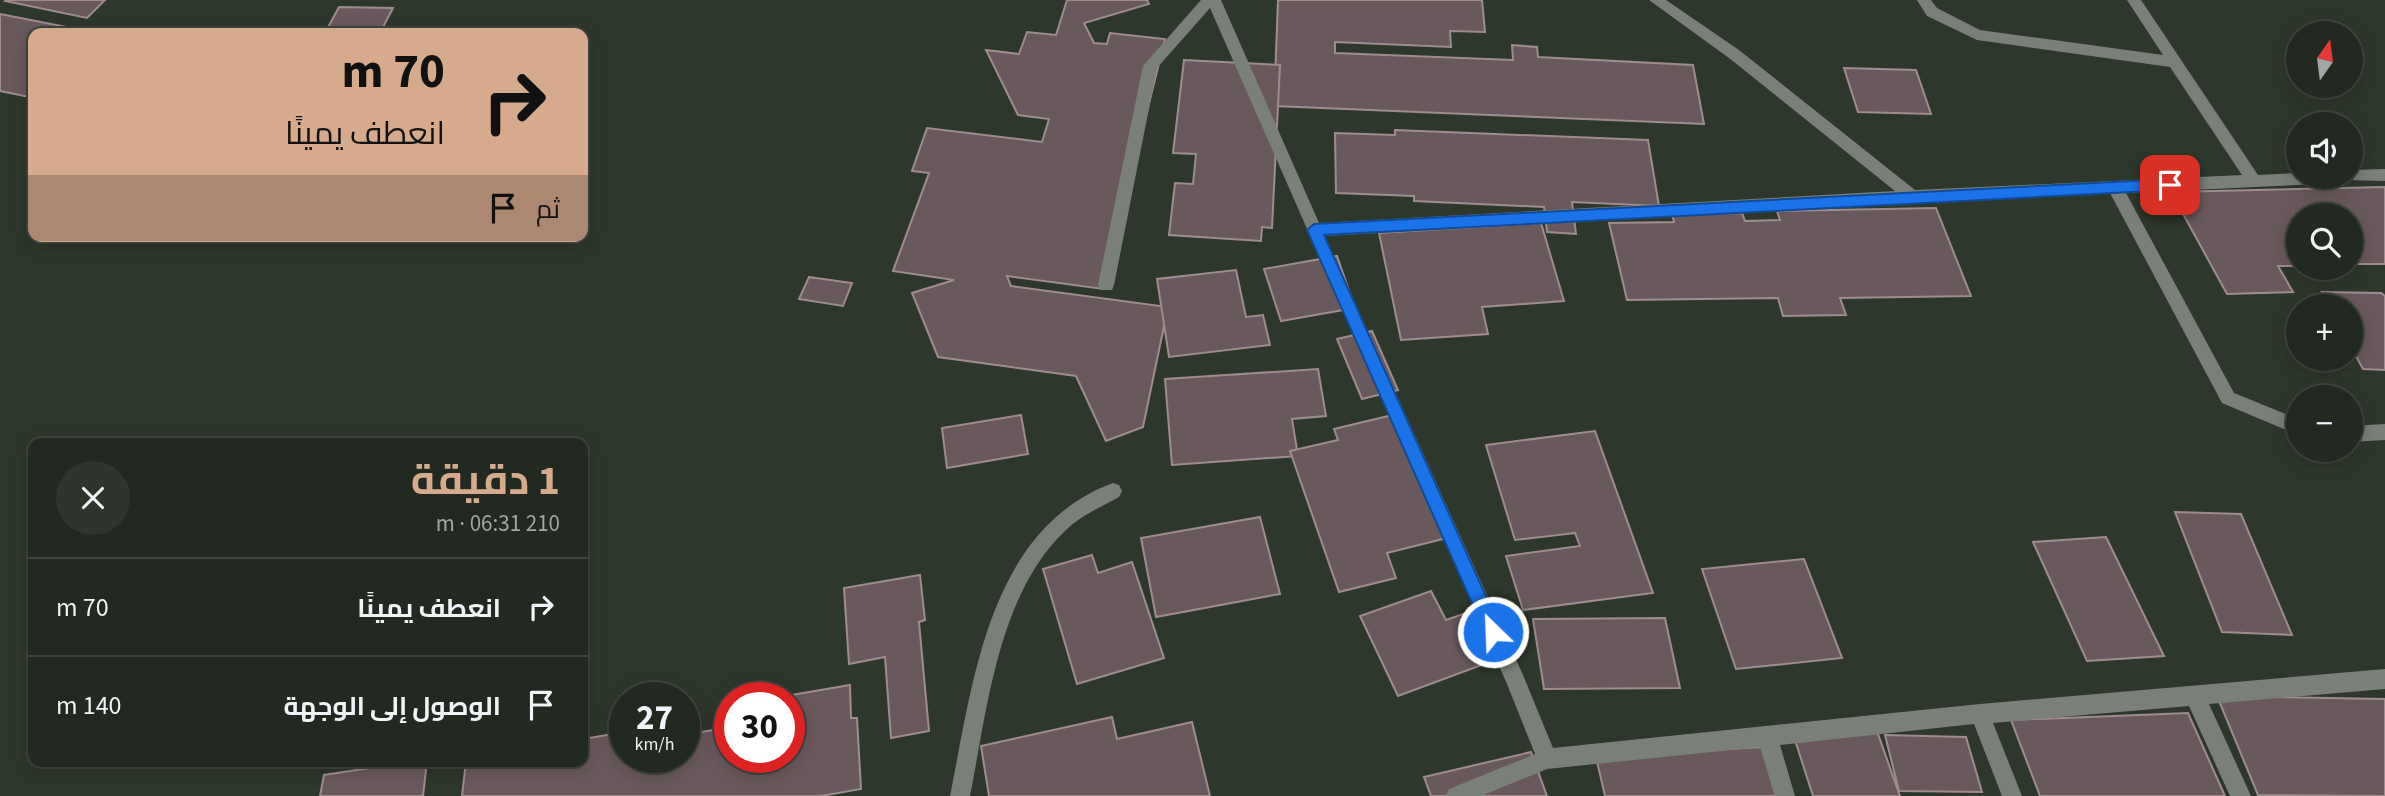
<!DOCTYPE html>
<html lang="ar">
<meta charset="utf-8">
<style>
:root{--surface:#222920;--page:#2e352d;--text:#f1f3f6;--muted:#a2a6a5;--line:#3f453e;--accent:#d6ab8b}
body{margin:0;font-family:"Source Sans 3",Cairo,sans-serif;background:var(--page);color:var(--text);direction:rtl;height:100vh;display:flex;flex-direction:column;font-size:26px;white-space:nowrap}
*{box-sizing:border-box;margin:0}
p{font-size:23px;color:var(--muted)}
.icon{flex:none;width:38px;height:38px;fill:none;stroke:currentColor;stroke-width:2;stroke-linecap:round;stroke-linejoin:round}
.map{position:relative;flex:1;overflow:hidden;direction:ltr}
.drawer{position:absolute;left:28px;top:438px;width:560px;height:329px;display:flex;flex-direction:column;background:var(--surface);border-radius:14px;box-shadow:0 4px 18px #0003,0 0 0 2px var(--line);direction:rtl}
.drawer>*{flex:none}
.top-card{position:absolute;left:28px;top:28px;width:560px;height:214px;border-radius:14px;box-shadow:0 4px 18px #0003,0 0 0 2px var(--line);direction:rtl;background:#d6ab8b;color:#111;overflow:hidden}
.needle{width:46px;rotate:14deg}
.tools{position:absolute;left:2286px;top:21px;display:grid;gap:14px}
.tools a{display:grid;place-items:center;width:77px;height:77px;border-radius:50%;background:var(--surface);box-shadow:0 4px 18px #0003,0 0 0 2px var(--line);font-size:35px}
.speed{position:absolute;left:609px;top:682px;display:flex;gap:14px;font-size:35px;font-weight:700;text-align:center}
.speed>*{display:grid;place-content:center;width:91px;height:91px;border-radius:50%;background:var(--surface);box-shadow:0 4px 18px #0003,0 0 0 2px var(--line);line-height:1}
.speed small{font-size:18px;font-weight:400}
.speed .limit{border:10px solid #d22;background:#fff;color:#111}
.pin{position:absolute;display:grid;place-items:center;width:60px;height:60px;color:#fff;margin:-30px;border-radius:14px;box-shadow:0 4px 10px #0006}
.me{position:absolute;width:77px;margin:-38px;rotate:336deg;stroke-linejoin:round;filter:drop-shadow(0 0 5px #0008)}
.turn{display:flex;align-items:center;gap:24px;height:147px;padding:0 28px;font-size:32px}
.turn .icon{width:91px;height:91px;stroke-width:2.5}
.turn b{display:block;font-size:49px;line-height:60px}
.then{display:flex;align-items:center;height:66px;padding:0 28px;background:#0003;gap:14px;font-size:26px}
.round{display:grid;place-items:center;flex:none;width:74px;height:74px;border-radius:37px;background:var(--page)}
.head{display:flex;align-items:center;justify-content:space-between;height:119px;padding:0 28px}
h1{font-size:42px;font-weight:700;line-height:52px;color:var(--accent)}
ul{padding:0;list-style:none}
li{display:flex;align-items:center;gap:21px;height:98px;padding:0 28px;border-top:2px solid var(--line)}
li div{flex:1}
li b{display:block;font-size:26px}
li em{font-style:normal}
.map>svg:first-child{display:block}
.building{fill:#6a595c;stroke:#9f8c8f;stroke-width:2}
.lines{fill:none;stroke-linecap:round;stroke-linejoin:round}
.minor{fill:#7b7f79;fill-rule:evenodd}
.route{fill:#1a73e8;stroke:#114b97;stroke-width:2}
</style>
<div class="map">
<svg width="2385" height="796" viewBox="0 0 2385 796">
<rect width="100%" height="100%" fill="#2e372b"/>
<!-- building -->
<g class="building">
<polygon points="105,0 87,18 5,1 6,0"/>
<polygon points="1067,0 1147,0 1149,4 1084,23 1094,43 1107,44 1110,33 1165,39 1103,289 1007,276 1011,286 1168,307 1143,427 1106,441 1076,376 938,357 912,293 954,280 893,271 929,173 912,171 927,128 1042,142 1049,119 1018,115 986,50 1019,54 1027,32 1056,35"/>
<polygon points="1278,0 1482,0 1485,32 1450,31 1451,47 1335,42 1335,53 1513,60 1512,45 1537,47 1538,57 1693,65 1704,124 1274,106"/>
<polygon points="339,7 393,8 380,33 325,33"/>
<polygon points="0,14 92,32 33,33 33,92 29,97 0,91"/>
<polygon points="1184,60 1280,65 1272,228 1262,227 1261,241 1169,235 1175,183 1193,184 1196,154 1173,153"/>
<polygon points="1844,68 1916,70 1931,114 1858,112"/>
<polygon points="1395,130 1648,140 1659,206 1572,202 1576,234 1547,232 1544,207 1414,201 1414,196 1336,193 1335,133 1395,135"/>
<polygon points="2385,187 2385,264 2350,264 2350,215 2298,215 2298,266 2278,266 2293,292 2227,294 2171,192"/>
<polygon points="1936,208 1971,296 1840,298 1846,315 1783,316 1778,298 1627,300 1609,223 1674,222 1672,214 1742,213 1745,221 1780,220 1777,211"/>
<polygon points="1541,223 1564,301 1482,307 1488,334 1401,340 1379,233"/>
<polygon points="1337,256 1355,308 1281,321 1264,269"/>
<polygon points="1236,270 1246,317 1263,315 1270,345 1169,357 1157,279"/>
<polygon points="809,277 852,283 843,306 799,299"/>
<polygon points="2322,292 2381,293 2385,296 2385,370 2363,369 2350,345 2350,306 2330,306"/>
<polygon points="1372,331 1398,390 1362,399 1337,339"/>
<polygon points="1318,369 1326,416 1292,419 1298,456 1172,465 1165,379"/>
<polygon points="1401,413 1451,537 1387,553 1396,578 1339,592 1290,451 1338,440 1334,429"/>
<polygon points="1021,415 1028,454 947,468 942,428"/>
<polygon points="1595,431 1653,593 1523,610 1506,556 1580,546 1575,533 1515,540 1486,445"/>
<polygon points="2175,512 2241,514 2292,635 2222,632"/>
<polygon points="1260,517 1280,594 1156,617 1141,538"/>
<polygon points="2106,537 2164,656 2087,661 2033,542"/>
<polygon points="1092,555 1098,573 1132,562 1164,658 1077,684 1043,569"/>
<polygon points="1804,559 1842,658 1736,669 1702,569"/>
<polygon points="920,575 925,620 919,622 929,731 891,738 885,657 849,664 844,588"/>
<polygon points="1431,591 1446,620 1469,612 1495,660 1398,696 1360,616"/>
<polygon points="1665,618 1680,688 1544,689 1533,619"/>
<polygon points="850,685 851,718 857,718 861,789 821,796 462,796 466,761 583,761 583,739 625,732 625,758 684,758 684,735 730,727 730,758 789,758 789,698 774,698"/>
<polygon points="2217,696 2385,699 2385,796 2258,795"/>
<polygon points="2188,713 2225,796 2040,796 2011,720"/>
<polygon points="1112,717 1117,739 1192,722 1210,796 989,796 981,746"/>
<polygon points="1877,731 1900,796 1813,796 1794,737"/>
<polygon points="1885,735 1966,737 1982,792 1899,791"/>
<polygon points="1762,747 1776,796 1605,796 1596,757"/>
<polygon points="1531,752 1547,796 1431,796 1424,777"/>
<polygon points="416,761 427,761 423,796 320,796 324,775"/>
</g>
<g class="lines">
<!-- minor -->
<g class="minor">
<polygon points="1201,0 1221,0 1319,223 1895,191 1729,58 1649,0 1666,0 1739,50 1915,190 2242,175 2170,67 1977,40 1927,16 1917,0 1931,0 1937,8 1980,30 2163,55 2127,0 2141,0 2258,175 2298,173 2298,177 2350,177 2350,170 2385,169 2385,181 2345,180 2339,183 2126,193 2234,393 2298,419 2298,435 2222,403 2110,193 1325,236 1523,675 1553,748 1980,704 2385,669 2385,689 2209,704 2251,796 2230,796 2189,706 1993,723 2022,796 2002,796 1974,724 1780,745 1795,796 1775,796 1760,747 1547,769 1481,796 1446,796 1449,789 1535,754 1507,684 1210,8 1157,68 1114,285 1112,290 1100,290 1098,285 1143,66"/>
<polygon points="2385,424 2385,440 2350,442 2350,426"/>
<path d="M1113 483 1119 485 1122 491 1119 497C1101 507 1080 516 1065 531 998 594 987 711 970 796H950C973 683 988 529 1113 483Z"/>
</g>
</g>
<!-- route -->
<polygon class="route" points="2170,179 2178,185 2170,190 1324,235 1502,632 1500,637 1493,640 1487,637 1307,230 1314,224"/>
</svg>
<div class="tools">
<a><svg class="needle" viewBox="-14 -14 28 28"><path d="M0-13l5 13h-10z" fill="#e53935"/><path d="M0 13l5-13h-10z" fill="#a2a6a5"/></svg></a>
<a><svg class="icon" aria-label="sound" viewBox="0 0 24 24"><path d="M4 9h4l5-4v14l-5-4H4zM17 9q2 3 0 6"/></svg></a>
<a><svg class="icon" aria-label="search" viewBox="0 0 24 24"><circle cx="10" cy="10" r="6"/><path d="M15 15l6 6"/></svg></a>
<a>+</a>
<a>−</a>
</div>
<div class="speed"><div>27<small>km/h</small></div><div class="limit">30</div></div>
<div class="pin" style="left:2170px;top:185px;background:#d93025"><svg class="icon" aria-label="arrive" viewBox="0 0 24 24"><path d="M6 21V4h12l-3 4 3 4H6"/></svg></div>
<svg class="me" style="left:1493px;top:632px" viewBox="-20 -20 40 40"><circle r="17" fill="#1a73e8" stroke="#fff" stroke-width="3"/><path d="M0-11L8 9 0 5-8 9z" fill="#fff"/></svg>
<div class="top-card">
<div class="turn"><svg class="icon" aria-label="right" viewBox="0 0 24 24"><path d="M7 20v-9h11M14 6l5 5-5 5"/></svg><div><b>70 m</b>انعطف يمينًا</div></div>
<div class="then">ثم<svg class="icon" aria-label="arrive" viewBox="0 0 24 24"><path d="M6 21V4h12l-3 4 3 4H6"/></svg></div>
</div>
<section class="drawer">
<div class="head"><div><h1>1 دقيقة</h1><p>210 m · 06:31</p></div><a class="round"><svg class="icon" aria-label="close" viewBox="0 0 24 24"><path d="M6 6l12 12M18 6L6 18"/></svg></a></div>
<ul>
<li><svg class="icon" aria-label="right" viewBox="0 0 24 24"><path d="M7 20v-9h11M14 6l5 5-5 5"/></svg><div><b>انعطف يمينًا</b></div><em>70 m</em></li>
<li><svg class="icon" aria-label="arrive" viewBox="0 0 24 24"><path d="M6 21V4h12l-3 4 3 4H6"/></svg><div><b>الوصول إلى الوجهة</b></div><em>140 m</em></li>
</ul>
</section>
</div>
